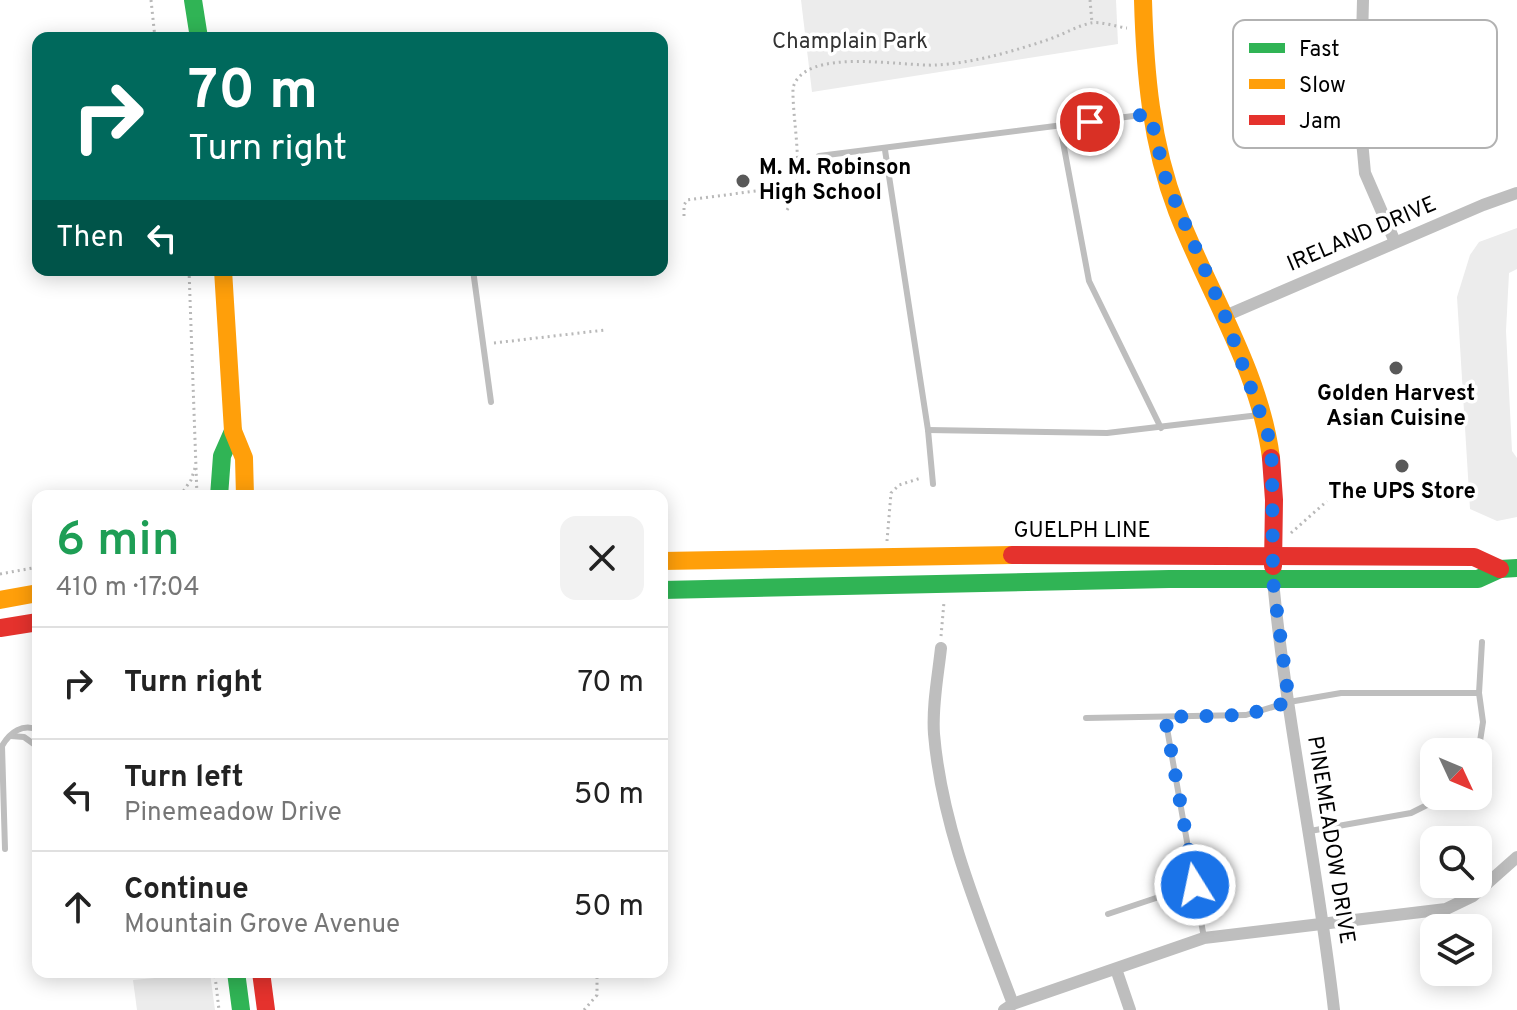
<!DOCTYPE html>
<meta charset="utf-8">
<style>
:root{--surface:#fff;--page:#f2f2f2;--text:#222;--muted:#767676;--line:#e0e0e0}
body{margin:0;font-family:Overpass,sans-serif;background:var(--page);color:var(--text);height:100vh;display:flex;flex-direction:column;font-size:30px;white-space:nowrap}
*{box-sizing:border-box;margin:0}
p{font-size:26px;color:var(--muted)}
.icon{flex:none;width:44px;height:44px;fill:none;stroke:currentColor;stroke-width:2;stroke-linecap:round;stroke-linejoin:round}
.map{position:relative;flex:1;overflow:hidden}
.side{position:absolute;left:32px;top:490px;width:636px;height:488px;display:flex;flex-direction:column;background:var(--surface);border-radius:16px;box-shadow:0 4px 20px #0003}
.side>*{flex:none}
.banner{position:absolute;left:32px;top:32px;width:636px;height:244px;border-radius:16px;box-shadow:0 4px 20px #0003;background:#00695c;color:#fff;overflow:hidden}
.needle{width:52px;rotate:134deg}
.controls{position:absolute;left:1420px;top:738px;display:grid;gap:16px}
.controls a{display:grid;place-items:center;width:72px;height:72px;border-radius:16px;background:var(--surface);box-shadow:0 4px 20px #0003;font-size:40px}
.pin{position:absolute;display:grid;place-items:center;width:68px;height:68px;color:#fff;margin:-34px;border:4px solid #fff;border-radius:50%;box-shadow:0 2px 8px #0007}
.me{position:absolute;width:88px;margin:-44px;rotate:350deg;stroke-linejoin:round;filter:drop-shadow(0 0 6px #0008)}
.turn{display:flex;align-items:center;gap:28px;height:168px;padding:0 24px;font-size:36px}
.turn .icon{width:104px;height:104px;stroke-width:2.5}
.turn b{display:block;font-size:56px;line-height:68px}
.then{display:flex;align-items:center;height:76px;padding:0 24px;background:#0003;gap:16px;font-size:30px}
.round{display:grid;place-items:center;flex:none;width:84px;height:84px;border-radius:16px;background:var(--page)}
.headline{display:flex;align-items:center;justify-content:space-between;height:136px;padding:0 24px}
h1{font-size:48px;font-weight:600;line-height:60px;color:#1e9e55}
ul{padding:0;list-style:none}
li{display:flex;align-items:center;gap:24px;height:112px;padding:0 24px;border-top:2px solid var(--line)}
li div{flex:1}
li b{display:block;font-size:30px}
li em{font-style:normal}
.map>svg:first-child{display:block}
.green{fill:#ececec}
.lines{fill:none;stroke-linecap:round;stroke-linejoin:round}
.path{stroke:#b9b9b9;stroke-width:3;stroke-dasharray:2 4;stroke-linecap:butt}
.lane{stroke:#bebebe;stroke-width:6}
.street{stroke:#bebebe;stroke-width:12}
.fast{stroke:#30b455;stroke-width:18}
.slow{stroke:#ff9f0a;stroke-width:18}
.jam{stroke:#e5322d;stroke-width:18}
.route{stroke:#1a73e8;stroke-width:14;stroke-dasharray:0 25.2}
.poi-dot{fill:#595959;stroke:#fff;stroke-width:3}
.labels{text-anchor:middle;dominant-baseline:central;stroke-width:7;stroke-linejoin:round;paint-order:stroke}
.park-label{font-size:22px;fill:#333;stroke:#fff}
.poi-label{font-size:22px;font-weight:bold;fill:#000;stroke:#fff}
.street-label{font-size:22px;fill:#000;stroke:#fff}
.key{fill:#fff;stroke:#b2b2b2;stroke-width:2}
.key-label{font-size:22px;fill:#000}
</style>
<div class="map">
<svg width="1517" height="1010" viewBox="0 0 1517 1010">
<rect width="100%" height="100%" fill="#fff"/>
<!-- green -->
<g class="green">
<polygon points="801,0 1116,0 1118,44 812,92"/>
<polygon points="1517,228 1517,269 1509,273 1506,331 1512,451 1517,458 1517,517 1497,521 1470,509 1457,297 1470,255 1479,242"/>
<polygon points="210,973 215,1010 137,1010 133,980"/>
</g>
<g class="lines">
<!-- path -->
<g class="path">
<polyline points="151,0 155,38"/>
<polyline points="1090,0 1092,23"/>
<path d="M787 210C807 180 792 123 793 88 804 46 903 67 936 65 974 63 1014 51 1050 39 1064 34 1077 26 1091 23 1101 21 1117 27 1127 28"/>
<polyline points="684,216 684,205 687,200 794,186"/>
<polyline points="189,270 197,496"/>
<polyline points="494,343 605,330"/>
<polyline points="180,496 191,480 195,468"/>
<polyline points="1291,533 1327,501"/>
<polyline points="887,541 891,493 899,485 921,478"/>
<polyline points="0,574 38,567"/>
<polyline points="941,636 944,602"/>
<polyline points="215,976 219,1010"/>
<polyline points="584,1010 597,995 597,972"/>
</g>
<!-- lane -->
<g class="lane">
<polyline points="1060,126 1089,281 1161,428"/>
<polyline points="885,150 928,430 933,484"/>
<polyline points="819,156 1149,114"/>
<polyline points="473,270 491,402"/>
<polyline points="928,430 1107,433 1259,415"/>
<polyline points="1165,717 1204,938"/>
<polyline points="1086,718 1246,715 1289,702 1341,693 1479,693"/>
<polyline points="11,736 24,737 38,747"/>
<polyline points="1478,754 1483,722 1479,693 1482,642"/>
<polyline points="1310,831 1411,813 1445,796"/>
<path d="M5 849 2 746C10 732 23 723 38 730"/>
<polyline points="1108,914 1195,885"/>
</g>
<!-- street -->
<g class="street">
<polyline points="1363,0 1360,119 1365,173 1395,242"/>
<polyline points="1225,316 1483,205 1517,193"/>
<path d="M1273 581C1287 725 1318 867 1334 1010"/>
<path d="M941 648C938 676 932 706 934 734 942 828 980 916 1013 1004"/>
<polyline points="1116,969 1130,1010"/>
<polyline points="1004,1010 1013,1004 1204,938 1446,909 1473,896 1517,857"/>
</g>
<!-- fast -->
<g class="fast">
<polyline points="193,0 199,38"/>
<polyline points="219,496 222,456 233,431"/>
<polyline points="662,590 1169,579 1478,579 1500,569 1517,568"/>
<polyline points="236,972 241,1010"/>
</g>
<!-- slow -->
<g class="slow">
<path d="M1143 0C1145 73 1151 143 1177 211 1208 292 1260 371 1271 458"/>
<polyline points="223,270 233,431 244,458 245,496"/>
<polyline points="662,561 1012,555"/>
<polyline points="0,600 38,593"/>
</g>
<!-- jam -->
<g class="jam">
<polyline points="1271,458 1274,500 1273,566"/>
<polyline points="1012,555 1474,557 1500,569"/>
<polyline points="0,628 38,622"/>
<polyline points="261,972 266,1010"/>
</g>
</g>
<g class="lines">
<!-- route -->
<polyline class="route" points="1090,122 1150,114 1166,180 1225,316 1268,435 1272,463 1273,581 1289,702 1246,715 1165,717 1195,885"/>
</g>
<!-- markers -->
<g class="poi-dot">
<circle cx="743" cy="181" r="8"/>
<circle cx="1396" cy="368" r="8"/>
<circle cx="1402" cy="466" r="8"/>
</g>
<g class="labels">
<!-- park labels -->
<g class="park-label">
<text x="850" y="42">Champlain Park</text>
</g>
<!-- poi labels -->
<g class="poi-label">
<text x="759" y="168" text-anchor="start">M. M. Robinson<tspan x="759" dy="25">High School</tspan></text>
<text x="1396" y="394">Golden Harvest<tspan x="1396" dy="25">Asian Cuisine</tspan></text>
<text x="1402" y="492">The UPS Store</text>
</g>
<!-- street labels -->
<g class="street-label">
<text transform="translate(1362 235) rotate(-23)">IRELAND DRIVE</text>
<text x="1082" y="531">GUELPH LINE</text>
<text transform="translate(1330 840) rotate(81)">PINEMEADOW DRIVE</text>
</g>
</g>
<!-- legend -->
<rect x="1233" y="20" width="264" height="128" rx="12" class="key"/>
<rect x="1249" y="43" width="36" height="10" fill="#30b455"/>
<rect x="1249" y="79" width="36" height="10" fill="#ff9f0a"/>
<rect x="1249" y="115" width="36" height="10" fill="#e5322d"/>
<g class="key-label">
<text x="1299" y="56">Fast</text>
<text x="1299" y="92">Slow</text>
<text x="1299" y="128">Jam</text>
</g>
</svg>
<div class="controls">
<a><svg class="needle" viewBox="-14 -14 28 28"><path d="M0-13l5 13h-10z" fill="#e53935"/><path d="M0 13l5-13h-10z" fill="#767676"/></svg></a>
<a><svg class="icon" aria-label="search" viewBox="0 0 24 24"><circle cx="10" cy="10" r="6"/><path d="M15 15l6 6"/></svg></a>
<a><svg class="icon" aria-label="layers" viewBox="0 0 24 24"><path d="M12 4l9 5-9 5-9-5zM3 14l9 5 9-5"/></svg></a>
</div>
<div class="pin" style="left:1090px;top:122px;background:#d93025"><svg class="icon" aria-label="arrive" viewBox="0 0 24 24"><path d="M6 21V4h12l-3 4 3 4H6"/></svg></div>
<svg class="me" style="left:1195px;top:885px" viewBox="-20 -20 40 40"><circle r="17" fill="#1a73e8" stroke="#fff" stroke-width="3"/><path d="M0-11L8 9 0 5-8 9z" fill="#fff"/></svg>
<div class="banner">
<div class="turn"><svg class="icon" aria-label="right" viewBox="0 0 24 24"><path d="M7 20v-9h11M14 6l5 5-5 5"/></svg><div><b>70 m</b>Turn right</div></div>
<div class="then">Then<svg class="icon" aria-label="left" viewBox="0 0 24 24"><path d="M17 20v-9H6M10 6l-5 5 5 5"/></svg></div>
</div>
<section class="side">
<div class="headline"><div><h1>6 min</h1><p>410 m · 17:04</p></div><a class="round"><svg class="icon" aria-label="close" viewBox="0 0 24 24"><path d="M6 6l12 12M18 6L6 18"/></svg></a></div>
<ul>
<li><svg class="icon" aria-label="right" viewBox="0 0 24 24"><path d="M7 20v-9h11M14 6l5 5-5 5"/></svg><div><b>Turn right</b></div><em>70 m</em></li>
<li><svg class="icon" aria-label="left" viewBox="0 0 24 24"><path d="M17 20v-9H6M10 6l-5 5 5 5"/></svg><div><b>Turn left</b><p>Pinemeadow Drive</p></div><em>50 m</em></li>
<li><svg class="icon" aria-label="ahead" viewBox="0 0 24 24"><path d="M12 20V5M6 11l6-6 6 6"/></svg><div><b>Continue</b><p>Mountain Grove Avenue</p></div><em>50 m</em></li>
</ul>
</section>
</div>
